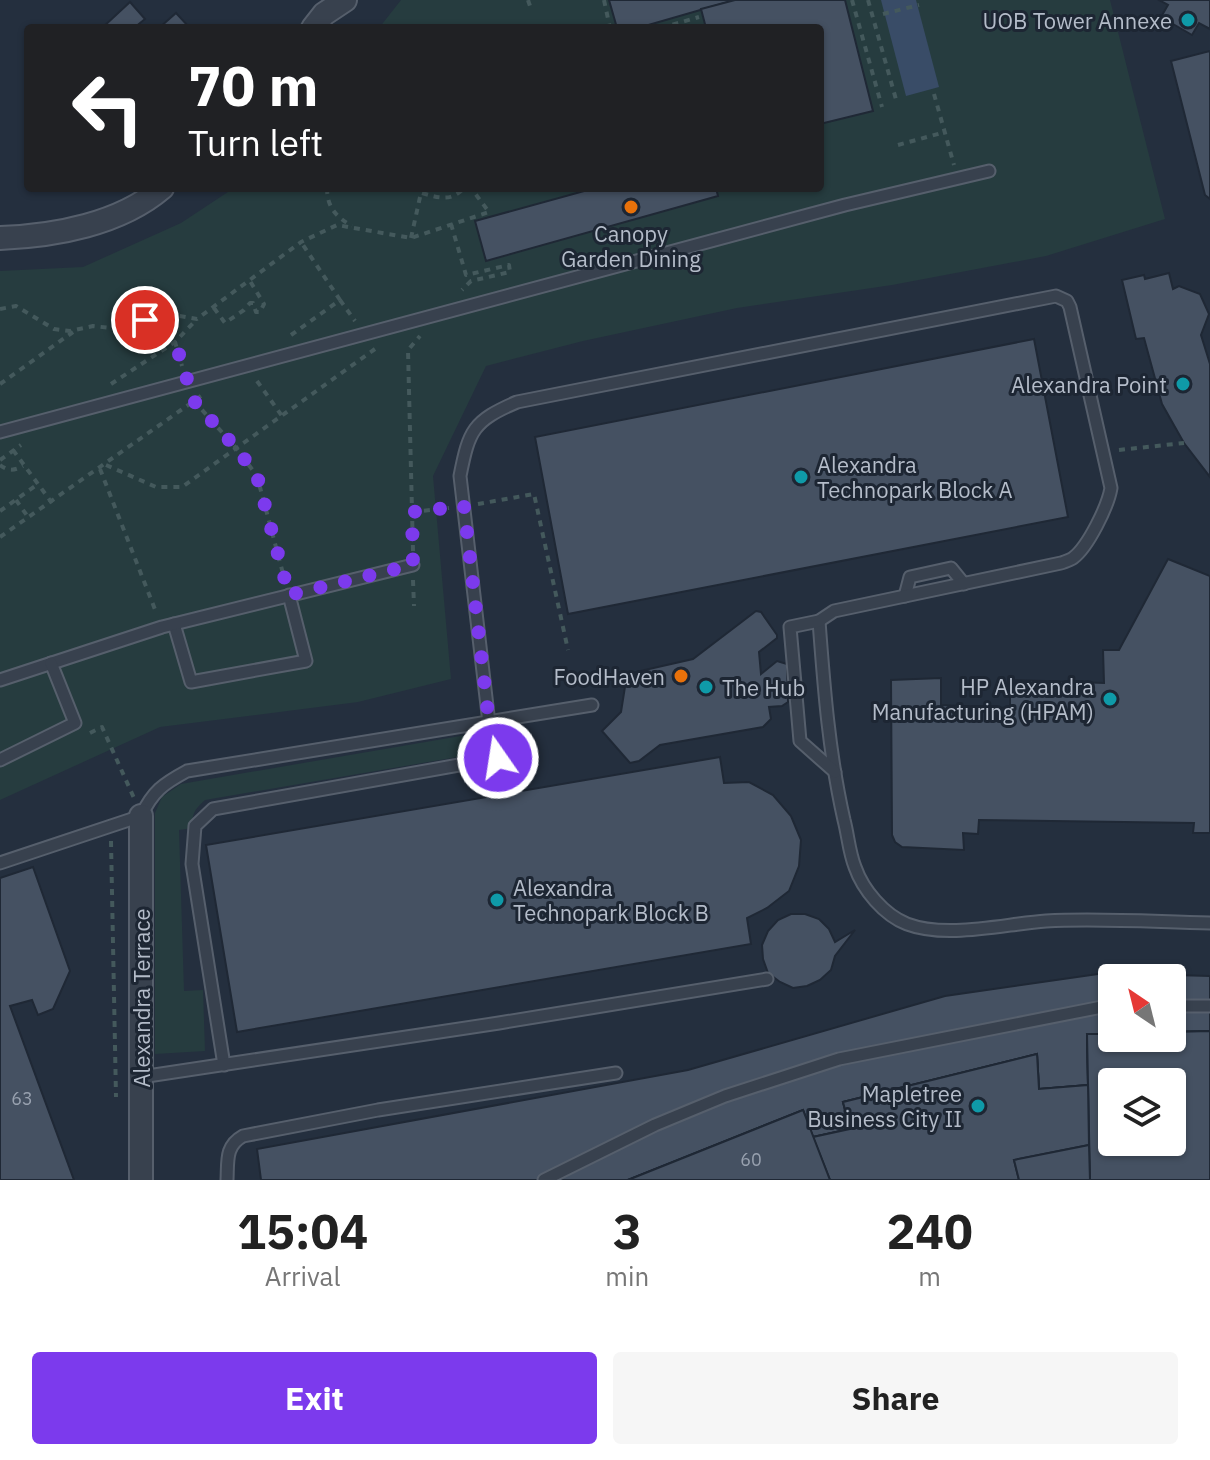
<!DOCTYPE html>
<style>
:root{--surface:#fff;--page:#f6f6f6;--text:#222;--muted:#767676;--accent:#7c3aed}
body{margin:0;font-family:"IBM Plex Sans",sans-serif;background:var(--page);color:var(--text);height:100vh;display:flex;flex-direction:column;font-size:30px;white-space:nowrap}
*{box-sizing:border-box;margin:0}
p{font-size:26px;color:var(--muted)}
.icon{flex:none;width:44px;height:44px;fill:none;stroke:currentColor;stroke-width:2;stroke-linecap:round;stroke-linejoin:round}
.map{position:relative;height:1180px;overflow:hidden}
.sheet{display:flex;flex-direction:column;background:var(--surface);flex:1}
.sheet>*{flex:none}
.hud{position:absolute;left:24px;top:24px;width:800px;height:168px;border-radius:8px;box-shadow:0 2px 6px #0004;background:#202124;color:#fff;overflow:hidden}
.needle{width:52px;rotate:325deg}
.fabs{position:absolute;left:1098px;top:964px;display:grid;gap:16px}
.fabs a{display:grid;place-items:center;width:88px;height:88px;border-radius:8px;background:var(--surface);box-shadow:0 2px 6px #0004;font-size:40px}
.pin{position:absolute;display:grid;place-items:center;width:68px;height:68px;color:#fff;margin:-34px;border:4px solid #fff;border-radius:50%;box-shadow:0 2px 8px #0007}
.me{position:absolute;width:88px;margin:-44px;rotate:347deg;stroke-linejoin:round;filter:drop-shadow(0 0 6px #0008)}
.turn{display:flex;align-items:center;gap:28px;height:168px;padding:0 32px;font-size:36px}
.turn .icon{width:104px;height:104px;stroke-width:2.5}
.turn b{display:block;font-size:56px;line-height:68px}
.eta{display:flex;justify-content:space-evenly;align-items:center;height:136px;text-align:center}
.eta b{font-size:48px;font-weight:800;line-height:56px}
.primary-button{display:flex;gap:16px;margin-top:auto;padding:16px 32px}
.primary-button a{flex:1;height:92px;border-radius:8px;background:var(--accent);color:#fff;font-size:32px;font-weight:800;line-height:92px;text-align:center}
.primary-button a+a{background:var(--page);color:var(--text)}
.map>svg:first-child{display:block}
.green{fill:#263c3f}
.water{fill:#394c67}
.building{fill:#455162;stroke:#1f2835;stroke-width:2;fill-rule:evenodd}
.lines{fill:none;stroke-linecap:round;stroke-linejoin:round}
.lane-casing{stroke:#565f6c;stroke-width:15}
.street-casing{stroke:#565f6c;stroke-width:26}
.path{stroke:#44595c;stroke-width:4;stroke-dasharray:6 6;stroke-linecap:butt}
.lane{stroke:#38414e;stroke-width:11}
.street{stroke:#38414e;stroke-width:22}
.route{stroke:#7c3aed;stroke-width:14;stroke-dasharray:0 25.2}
.culture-dot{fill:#0f9aa8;stroke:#1d2633;stroke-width:3}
.food-dot{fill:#e8710a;stroke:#1d2633;stroke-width:3}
.labels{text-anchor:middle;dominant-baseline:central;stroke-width:6;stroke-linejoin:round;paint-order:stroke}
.number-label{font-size:18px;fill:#98a1af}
.poi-label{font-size:22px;fill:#b4bcc9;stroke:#1d2633;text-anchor:end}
.street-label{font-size:22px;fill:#b4bcc9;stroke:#1d2633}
</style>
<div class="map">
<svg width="1210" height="1180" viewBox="0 0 1210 1180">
<rect width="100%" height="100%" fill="#242f3e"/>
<!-- green -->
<g class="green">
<polygon points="401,0 1110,0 1165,219 1046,256 892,285 737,308 583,341 486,366 433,476 451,679 358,702 160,727 0,800 0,271 83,267 181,223 234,188 820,188 820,28 379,28"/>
<path d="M478 733 481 753 205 800C195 809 191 814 193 828L179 830 184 991 203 990 205 1051 155 1054V813L162 797 181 784Z"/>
</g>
<!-- water -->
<polygon class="water" points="881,0 916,0 939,87 906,96"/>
<!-- building -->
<g class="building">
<polygon points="609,0 735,0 638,28 617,28"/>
<polygon points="735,0 845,0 873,111 820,124 820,28 706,28 701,9"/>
<polygon points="1159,0 1210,0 1210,29 1199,23 1192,35 1161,17 1168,5"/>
<polygon points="130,2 145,19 134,28 102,28"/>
<polygon points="176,13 190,28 159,28"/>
<polygon points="1210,51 1210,199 1205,195 1171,61"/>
<polygon points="595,188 716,188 718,196 486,261 475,221"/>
<polygon points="1169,273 1173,289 1179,286 1200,294 1209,314 1201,335 1210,364 1210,477 1184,443 1162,404 1144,338 1136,339 1122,280 1144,275 1145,279"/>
<polygon points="1034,339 1068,517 568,614 535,437"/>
<polygon points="1168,559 1210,576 1210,833 1193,833 1194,823 979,820 978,834 963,833 964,850 902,847 895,842 892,835 891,680 941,678 941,705 1010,708 1010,694 1017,694 1016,680 1104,683 1103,650 1119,650"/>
<polygon points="756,611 761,612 777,635 777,638 759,652 761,674 777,661 787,664 788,702 782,706 769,707 771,719 763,727 660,745 639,761 630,763 602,731 621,712 627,674 693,659"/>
<polygon points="720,757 724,783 749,782 773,795 791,816 801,840 799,866 789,891 767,908 747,918 751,944 237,1032 206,845"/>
<polygon points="33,867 70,971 53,1009 38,1015 32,1000 10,1006 74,1180 0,1180 0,878"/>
<polygon points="791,914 805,914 819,919 829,929 835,942 855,930 835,956 831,970 820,980 807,986 793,988 780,982 768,973 763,959 762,945 768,931 778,920"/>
<polygon points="1105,973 1210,976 1210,1031 1172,1032 1172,978 1112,978 1112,1034 1087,1034 1088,1085 1039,1089 1037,1054 843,1102 850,1129 813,1137 803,1110 628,1180 261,1180 257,1149 688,1070 945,996"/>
<path d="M1210 1031V1180H1090L1089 1145 1014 1160 1019 1180H628L803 1110 813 1137 850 1129 843 1102 1037 1054 1039 1089 1088 1085 1087 1034H1112V1038H1172V1032ZM1112 1082H1172V1142H1112Z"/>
<path d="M1210 1031V1180H1090L1087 1034H1112V1038H1172V1032ZM1112 1082H1172V1142H1112Z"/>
<polygon points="1037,1054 1039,1089 1088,1085 1089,1145 1014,1160 1019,1180 830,1180 813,1137 850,1129 843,1102"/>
<polygon points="803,1110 830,1180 628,1180"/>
<polygon points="1089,1145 1090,1180 1019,1180 1014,1160"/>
</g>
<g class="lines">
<!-- lane casing -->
<g class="lane-casing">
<g id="lane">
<polyline points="0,432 845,205 989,171"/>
<polyline points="905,596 910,577 951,568 964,584"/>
<path d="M819 621C824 688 829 754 844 820 848 835 849 852 855 867 863 890 884 915 907 924 947 939 1004 924 1046 921 1100 918 1156 922 1210 923"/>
<polyline points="174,624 191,682 306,661 289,595"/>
<polyline points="0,680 162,627 413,565"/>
<polyline points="0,760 75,723 51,663"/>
<path d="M0 863 141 816C153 791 163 784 187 771L592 705"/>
<polyline points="1172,1006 1210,1006"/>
<path d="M224 1065 192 864 195 826 213 809 498 758 489 723 460 476C469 430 473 421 517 402L1056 296 1067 301 1070 307 1111 488C1108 506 1088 547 1073 558 1072 559 1062 563 1061 563L834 611 819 621 790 627 800 741 835 772"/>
<polyline points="141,1077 499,1023 767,979"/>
<path d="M227 1180C228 1161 225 1146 243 1136L378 1110 616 1073"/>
<polyline points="544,1180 655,1125 725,1096 839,1059 1112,1005"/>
</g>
</g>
<!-- street casing -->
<g class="street-casing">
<g id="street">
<polyline points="313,28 324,14 345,0"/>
<path d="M0 238C55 236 120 224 162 188"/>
<polyline points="141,816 141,1180"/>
</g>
</g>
<!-- path -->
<g class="path">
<polyline points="528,0 530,6"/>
<polyline points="604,0 610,28"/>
<polyline points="852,0 882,107"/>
<polyline points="868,0 897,103"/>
<polyline points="883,14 919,5"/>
<polyline points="661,28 699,17"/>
<polyline points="934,94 954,165"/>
<polyline points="898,145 945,132"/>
<path d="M327 188C327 207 336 217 352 226"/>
<path d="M422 193C439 198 451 202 464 188"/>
<polyline points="451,224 466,275 509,265 510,272 471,281 462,290"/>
<polyline points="411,238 422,188"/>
<polyline points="340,300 355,321"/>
<polyline points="214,308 225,323 244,310 250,303 253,303 256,312 260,312 264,304 250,281"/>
<polyline points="0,309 16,306 54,329 70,331 93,326 128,330 152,315 163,313 197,319 301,242 337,225 411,238 489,212 471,188"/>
<polyline points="145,320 175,342 182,366"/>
<polyline points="291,335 340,300 301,242"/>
<polyline points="257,381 282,416"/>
<polyline points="0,384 73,332"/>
<polyline points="111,384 175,342 196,320"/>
<polyline points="194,401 237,449 257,476 285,581"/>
<polyline points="13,450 52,503"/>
<polyline points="1119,450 1184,443"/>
<polyline points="0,460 21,445"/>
<path d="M0 465C8 471 14 471 23 466"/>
<polyline points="106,465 156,487 182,487 375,349"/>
<polyline points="100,469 156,612"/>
<polyline points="16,500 28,517"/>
<polyline points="478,504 534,494 568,650"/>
<polyline points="0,511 38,484"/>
<polyline points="412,512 449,508"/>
<polyline points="0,537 201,396"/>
<polyline points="413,551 408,350 420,336"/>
<polyline points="413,580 414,606"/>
<polyline points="90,733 102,727 134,798"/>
<polyline points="111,841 116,1097"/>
</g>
<!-- lane -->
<use href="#lane" class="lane"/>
<!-- street -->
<use href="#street" class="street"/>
</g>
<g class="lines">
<!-- route -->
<polyline class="route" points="145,320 175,342 194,401 237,449 257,476 289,595 413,565 412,512 464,506 489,723 498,758"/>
</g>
<!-- markers -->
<g class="culture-dot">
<circle cx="1188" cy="20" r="8"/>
<circle cx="1183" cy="384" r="8"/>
<circle cx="801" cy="477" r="8"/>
<circle cx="706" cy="687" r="8"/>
<circle cx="1110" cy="699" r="8"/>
<circle cx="497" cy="900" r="8"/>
<circle cx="978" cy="1106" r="8"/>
</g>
<g class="food-dot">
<circle cx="631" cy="207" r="8"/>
<circle cx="681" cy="676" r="8"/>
</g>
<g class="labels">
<!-- number labels -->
<g class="number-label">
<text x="22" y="1098">63</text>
<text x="751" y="1159">60</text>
</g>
<!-- poi labels -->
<g class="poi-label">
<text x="1172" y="20">UOB Tower Annexe</text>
<text x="631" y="233" text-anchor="middle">Canopy<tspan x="631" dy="25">Garden Dining</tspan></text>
<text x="1167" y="384">Alexandra Point</text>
<text x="817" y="464" text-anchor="start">Alexandra<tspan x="817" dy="25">Technopark Block A</tspan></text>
<text x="665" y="676">FoodHaven</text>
<text x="1094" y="686">HP Alexandra<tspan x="1094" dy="25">Manufacturing (HPAM)</tspan></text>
<text x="722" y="687" text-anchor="start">The Hub</text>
<text x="513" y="887" text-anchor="start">Alexandra<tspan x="513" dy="25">Technopark Block B</tspan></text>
<text x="962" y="1093">Mapletree<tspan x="962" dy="25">Business City II</tspan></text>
</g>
<!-- street labels -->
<g class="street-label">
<text transform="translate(141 998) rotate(-90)">Alexandra Terrace</text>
</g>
</g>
</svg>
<div class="fabs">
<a><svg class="needle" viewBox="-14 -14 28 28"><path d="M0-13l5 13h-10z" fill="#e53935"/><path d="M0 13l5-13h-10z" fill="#767676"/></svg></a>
<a><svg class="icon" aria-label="layers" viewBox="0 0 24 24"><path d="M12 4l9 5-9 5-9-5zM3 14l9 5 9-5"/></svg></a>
</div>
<div class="pin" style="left:145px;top:320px;background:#d93025"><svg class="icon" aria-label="arrive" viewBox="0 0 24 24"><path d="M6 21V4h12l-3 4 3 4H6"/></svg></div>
<svg class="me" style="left:498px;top:758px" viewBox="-20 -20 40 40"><circle r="17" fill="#7c3aed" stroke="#fff" stroke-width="3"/><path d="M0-11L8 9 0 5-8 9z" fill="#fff"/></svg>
<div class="hud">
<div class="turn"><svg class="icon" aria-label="left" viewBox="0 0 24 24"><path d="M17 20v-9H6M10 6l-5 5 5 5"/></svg><div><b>70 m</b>Turn left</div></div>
</div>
</div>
<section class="sheet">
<div class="eta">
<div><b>15:04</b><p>Arrival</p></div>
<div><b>3</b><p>min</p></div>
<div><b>240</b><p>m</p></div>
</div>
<div class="primary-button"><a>Exit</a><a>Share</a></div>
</section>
